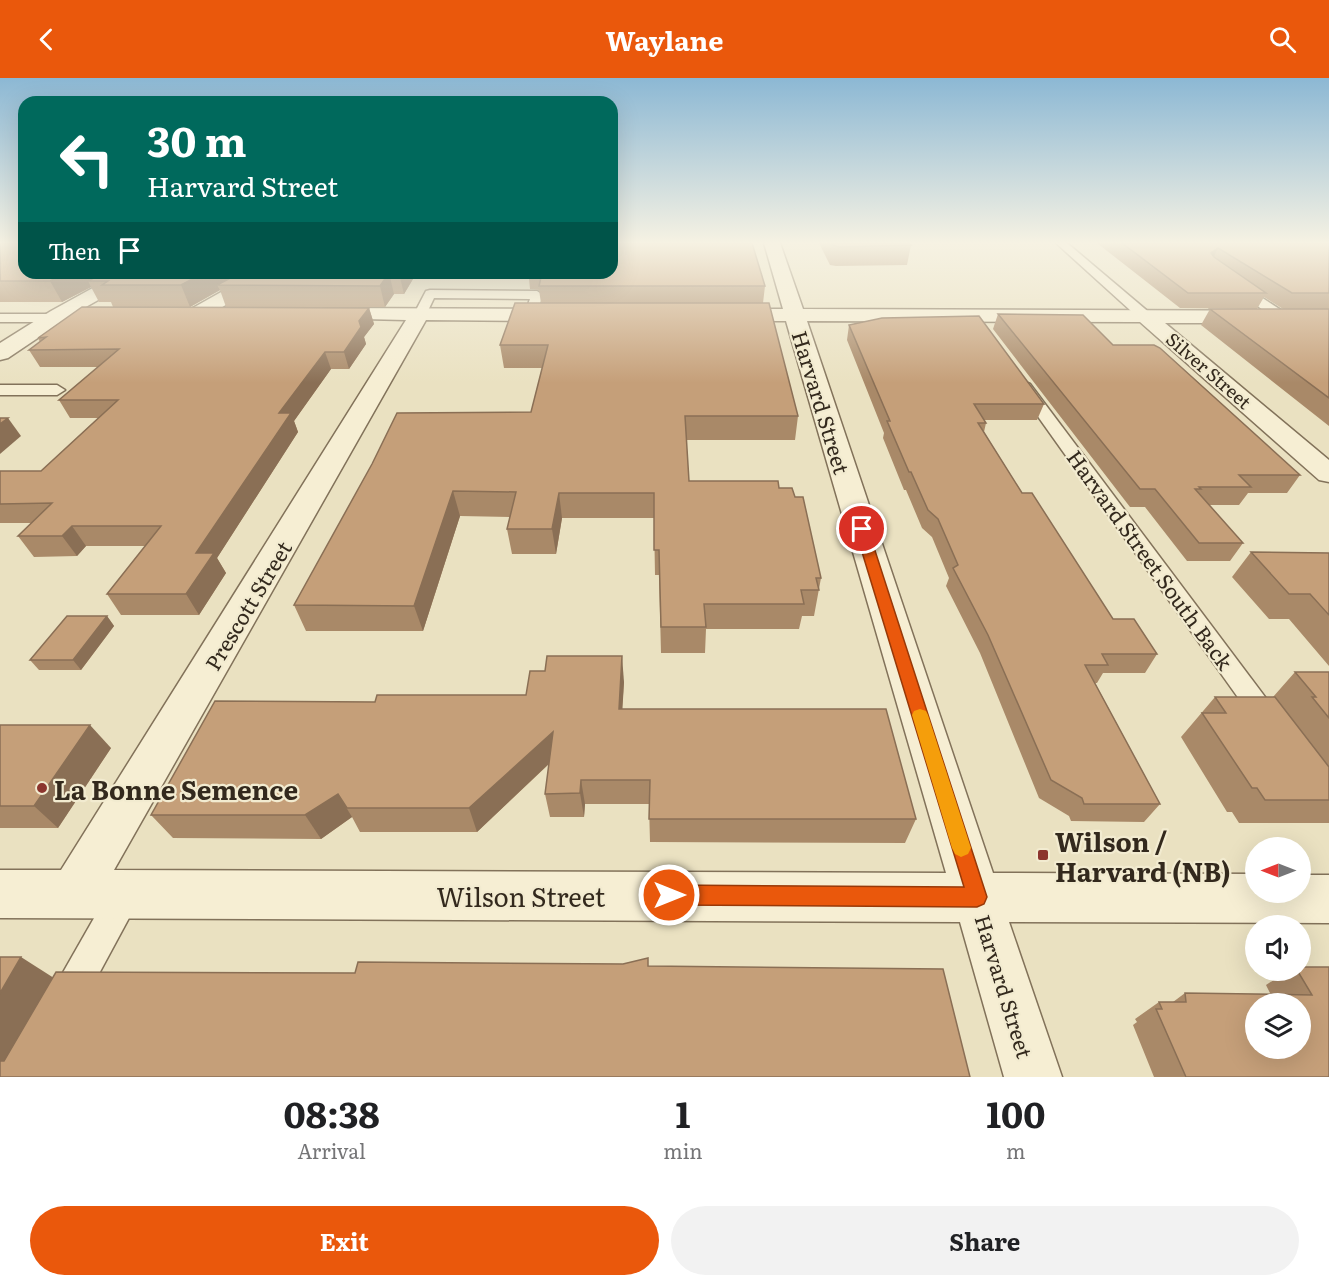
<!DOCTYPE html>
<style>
:root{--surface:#fff;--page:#f2f2f2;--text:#202124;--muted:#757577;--accent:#ea580c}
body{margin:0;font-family:Literata,serif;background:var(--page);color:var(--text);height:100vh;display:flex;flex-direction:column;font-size:22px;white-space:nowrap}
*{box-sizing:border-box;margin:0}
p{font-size:20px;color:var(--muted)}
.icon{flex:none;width:33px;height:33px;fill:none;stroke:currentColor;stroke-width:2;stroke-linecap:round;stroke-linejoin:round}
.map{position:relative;height:999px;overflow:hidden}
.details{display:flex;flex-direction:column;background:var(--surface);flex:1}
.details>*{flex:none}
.banner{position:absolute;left:18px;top:18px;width:600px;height:183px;border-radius:18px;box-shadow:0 6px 24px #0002;background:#00695c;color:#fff;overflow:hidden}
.needle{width:39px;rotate:270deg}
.fabs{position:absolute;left:1245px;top:759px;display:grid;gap:12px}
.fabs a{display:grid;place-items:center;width:66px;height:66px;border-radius:50%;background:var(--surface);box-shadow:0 6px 24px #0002;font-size:30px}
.pin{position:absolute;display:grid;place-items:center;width:51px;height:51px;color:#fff;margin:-26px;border:3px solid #fff;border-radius:50%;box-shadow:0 2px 6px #0007}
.me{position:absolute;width:66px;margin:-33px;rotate:90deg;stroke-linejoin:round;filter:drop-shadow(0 0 4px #0008)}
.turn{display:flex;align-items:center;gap:21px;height:126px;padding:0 30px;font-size:27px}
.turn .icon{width:78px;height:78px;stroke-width:2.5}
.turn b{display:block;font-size:42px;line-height:51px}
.then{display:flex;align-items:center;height:57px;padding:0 30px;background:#0003;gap:12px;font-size:22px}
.eta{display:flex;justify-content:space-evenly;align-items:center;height:102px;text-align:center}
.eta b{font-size:36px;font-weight:700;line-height:42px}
.action{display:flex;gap:12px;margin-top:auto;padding:12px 30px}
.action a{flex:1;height:69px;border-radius:36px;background:var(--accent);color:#fff;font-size:24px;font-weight:700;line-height:69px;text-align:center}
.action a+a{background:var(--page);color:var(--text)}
header{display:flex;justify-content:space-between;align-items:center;height:78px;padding:0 30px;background:var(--accent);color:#fff;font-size:27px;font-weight:700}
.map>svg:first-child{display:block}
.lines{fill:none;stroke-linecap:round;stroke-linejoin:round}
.lane-casing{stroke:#82725a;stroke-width:3}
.street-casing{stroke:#82725a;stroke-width:3}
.lane{fill:#f6eed3;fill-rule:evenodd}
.street{fill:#f6eed3;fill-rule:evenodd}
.wall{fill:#a98968}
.shaded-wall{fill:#8a6f55}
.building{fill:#c59f79;stroke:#8a6f55;stroke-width:1.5;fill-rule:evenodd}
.route{fill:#ea580c;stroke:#983908;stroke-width:1.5}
.slow{fill:#f59e0b}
.poi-dot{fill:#8c352e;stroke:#f2ebd0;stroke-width:2}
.labels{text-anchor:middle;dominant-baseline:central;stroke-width:4.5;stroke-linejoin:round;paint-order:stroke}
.far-street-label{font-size:18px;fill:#33291d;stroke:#f2ebd0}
.street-label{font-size:21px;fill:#33291d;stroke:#f2ebd0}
.near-poi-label{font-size:26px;font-weight:bold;fill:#33291d;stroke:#f2ebd0;text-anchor:start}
.near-street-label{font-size:26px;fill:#33291d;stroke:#f2ebd0}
</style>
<header><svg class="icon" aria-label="back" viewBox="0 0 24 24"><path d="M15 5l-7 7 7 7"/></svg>Waylane<svg class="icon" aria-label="search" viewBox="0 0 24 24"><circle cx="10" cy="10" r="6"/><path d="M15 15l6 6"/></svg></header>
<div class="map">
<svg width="1329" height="999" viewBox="0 0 1329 999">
<rect width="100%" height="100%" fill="#eae1c1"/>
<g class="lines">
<!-- lane casing -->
<g class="lane-casing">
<g id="lane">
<polygon points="1056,165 1067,165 1151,236 1152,239 1151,242 1141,242"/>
<polygon points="1238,204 1287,236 1288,239 1287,242 1277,242 1234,211 1234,205"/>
<polygon points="430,212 537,213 543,217 536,237 530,241 524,237 530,221 434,220 425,239 415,239 414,236 426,213"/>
<polygon points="0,236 53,236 59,240 53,244 0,244"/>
<polygon points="1025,304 1030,306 1277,635 1281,642 1277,649 1268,652 1259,649 1017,309"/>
<polygon points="0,307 57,307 65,312 57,317 0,317"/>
<polygon points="125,801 136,805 140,816 136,827 81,929 69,934 57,929 52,917 57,905 114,805"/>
</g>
</g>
<!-- street casing -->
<g class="street-casing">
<g id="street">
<polygon points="764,165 780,165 803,231 1329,233 1329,245 1165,245 1329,382 1329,404 1319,402 1140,244 807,243 993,795 1256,796 1256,814 1300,814 1300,797 1329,797 1329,845 1009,844 1062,999 1004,999 960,844 0,840 0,792 61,792 406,242 319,240 316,236 319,232 326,230 556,231 563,233 566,237 563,241 556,243 426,242 114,792 946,795 786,243 728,243 721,241 718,237 721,233 728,231 783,231"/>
<polygon points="120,195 142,195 139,199 84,230 122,232 125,236 122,240 63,243 8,280 0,282 0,265 51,233"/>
<polygon points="255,195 277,195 274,199 205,239 191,239 188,235 191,231"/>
</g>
</g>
<!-- lane -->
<use href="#lane" class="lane"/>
<!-- street -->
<use href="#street" class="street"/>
</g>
<!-- wall -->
<g class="wall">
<polygon points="0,165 24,195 612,195 765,208 763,225 798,338 795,362 686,362 689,403 779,410 795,419 821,500 814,538 802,538 799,551 706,551 705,575 661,575 659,497 655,497 654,440 562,440 556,476 512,476 507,451 510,439 460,438 423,553 306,553 294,527 531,334 542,290 504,290 500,267 541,225 539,212 530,211 529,201 413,201 404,216 394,216 385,229 226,229 220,212 190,229 113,229 111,224 99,224 91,209 62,224 0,224"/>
<polygon points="819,165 909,165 911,167 907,187 836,188 830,187"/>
<polygon points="1097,165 1329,165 1329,348 1201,247 1210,231 1283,231 1264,219 1257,231 1180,230"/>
<polygon points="369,230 374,246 364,259 366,266 349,291 331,291 294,343 298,354 217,480 226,495 199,537 121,537 107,516 145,468 86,468 77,478 34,479 18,458 31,445 0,445 0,393 41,393 98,340 70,340 59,322 98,289 40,289 29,272 40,264 38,260"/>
<polygon points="998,236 1113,267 1300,397 1287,415 1248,415 1239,427 1209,427 1243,465 1230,483 1187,483 1145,429 1130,429 993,251"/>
<polygon points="849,247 1044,326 1037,342 984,342 986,345 984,354 1022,415 1113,541 1157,576 1145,595 1103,595 1097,605 1095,605 1160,726 1144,744 1071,743 1069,738 1039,720 980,575 946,508 949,500 932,459 922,450 906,412 904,412 883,360 884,355 847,262"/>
<polygon points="1251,474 1329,475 1329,588 1289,541 1269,541 1232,499"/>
<polygon points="107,538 114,548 81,592 39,592 30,582"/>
<polygon points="1295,594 1329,594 1329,745 1239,745 1232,734 1227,734 1181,659 1215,619 1273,619"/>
<polygon points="624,604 622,631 916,741 905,765 650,764 649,726 585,726 584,739 550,739 545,716 549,686 477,754 360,754 352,739 321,761 173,760 151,737 375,624 526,617"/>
<polygon points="0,647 111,670 58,750 0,750"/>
<polygon points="1329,889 1329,999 1154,999 1133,947 1137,944 1135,941 1159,924 1173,924 1185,915 1271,917 1266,907 1289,892 1300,892"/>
</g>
<!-- shaded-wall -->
<g class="shaded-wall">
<polygon points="1218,170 1211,185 1211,175"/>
<polygon points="66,195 116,195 88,203 91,209 62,224 50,203"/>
<polygon points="204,195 250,195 217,207 220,212 190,229 181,207"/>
<polygon points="389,195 394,216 385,229 380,208"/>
<polygon points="399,195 412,195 413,201 404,216"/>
<polygon points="369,230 374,246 364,259 366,266 349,291 344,274 359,243"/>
<polygon points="325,274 331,291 294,343 298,354 217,480 226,495 199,537 186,516 196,475 279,335"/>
<polygon points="8,340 21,358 0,376 0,346"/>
<polygon points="453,413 460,438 423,553 414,528"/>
<polygon points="559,415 562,440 556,476 552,451"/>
<polygon points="72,448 86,468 77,478 62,458"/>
<polygon points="107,538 114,548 81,592 73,582"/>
<polygon points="622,578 624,604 621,655 619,631"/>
<polygon points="90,647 111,670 58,750 34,728"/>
<polygon points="553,654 557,678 477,754 469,730"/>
<polygon points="581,702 585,726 584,739 580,715"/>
<polygon points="338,716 352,739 321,761 305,737"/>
<polygon points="21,879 57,902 0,998 0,915"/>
</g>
<!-- building -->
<g class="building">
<polygon points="0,165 24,165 24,195 66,195 50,203 0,203"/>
<polygon points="612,165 752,165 765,208 539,208 542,195 612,195"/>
<polygon points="832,165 909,165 911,167 839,169 833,167"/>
<polygon points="1122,165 1329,165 1329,215 1292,215 1218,170 1211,175 1214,179 1266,215 1188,215"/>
<polygon points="103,195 204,195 181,207 102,207 108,203 88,203"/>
<polygon points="240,195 389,195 380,208 217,207"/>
<polygon points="515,225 769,225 798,338 685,338 689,403 778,403 779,410 792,410 795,419 803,419 821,500 816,500 819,512 801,512 804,526 704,526 706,549 661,549 659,472 654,472 654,415 559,415 552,451 507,451 516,414 453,413 414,528 294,527 372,386 397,335 531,334 548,267 500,267"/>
<polygon points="82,229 369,230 359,243 361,249 344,274 325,274 279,335 291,335 196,475 214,475 186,516 107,516 161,448 72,448 62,458 18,458 52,425 0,426 0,393 41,393 118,322 59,322 119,271 29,272 46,259 38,260"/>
<polygon points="1210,231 1329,231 1329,320"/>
<polygon points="998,236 1083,237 1113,267 1154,267 1160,270 1300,397 1239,397 1251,409 1199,409 1201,411 1195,411 1243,465 1199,465 1155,411 1140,411"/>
<polygon points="979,238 1044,326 974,326 986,345 978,345 1022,415 1032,415 1113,541 1134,541 1157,576 1102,576 1108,587 1085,587 1160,726 1084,726 1082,720 1051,702 988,557 953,490 958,487 938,441 928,432 911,394 909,394 887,343 890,343 849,247 882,240"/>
<polygon points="0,340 8,340 0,346"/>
<polygon points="1251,474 1329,475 1329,537 1310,516 1289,516"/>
<polygon points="67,538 107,538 73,582 30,582"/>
<polygon points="547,578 622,578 619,631 886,631 916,741 649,741 650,702 581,702 580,715 545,716 553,654 469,730 347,730 338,716 305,737 151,737 215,623 375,624 377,617 526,617 530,593 545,593"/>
<polygon points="1295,594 1329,594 1329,640 1312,619 1316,619"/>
<polygon points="1215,619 1275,619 1329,689 1329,722 1265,722 1257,710 1252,710 1202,635 1226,635"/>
<polygon points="0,647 90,647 34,728 0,728"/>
<polygon points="0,879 21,879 0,915"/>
<polygon points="648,880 648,888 943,891 970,999 0,999 0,983 4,983 56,894 355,895 358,884 623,886"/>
<path d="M1300 889H1329V999H1186L1156 931H1162L1159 924H1186L1185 915 1312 917 1297 892H1300ZM1256 926H1300V970H1256Z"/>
</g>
<!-- sky -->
<linearGradient id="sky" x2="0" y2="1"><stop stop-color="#8cb8d4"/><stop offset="0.54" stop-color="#f6f2e3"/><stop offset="1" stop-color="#f6f2e3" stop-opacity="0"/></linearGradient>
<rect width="1329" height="305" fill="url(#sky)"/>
<!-- route -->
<polygon class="route" points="862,447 868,451 987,819 984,826 977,829 669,827 662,824 659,817 662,810 669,807 964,809 855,451"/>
<!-- slow -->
<polygon class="slow" points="920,631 926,633 928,637 971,770 968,776 961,779 955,776 952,770 912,637 914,633"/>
<!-- markers -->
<g class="poi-dot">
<circle cx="42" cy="710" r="6"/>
<rect x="1037" y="771" width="12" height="12" rx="3"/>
</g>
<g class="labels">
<!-- far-street labels -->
<g class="far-street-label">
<text transform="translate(1209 292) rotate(41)">Silver Street</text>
</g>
<!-- street labels -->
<g class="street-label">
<text transform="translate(822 324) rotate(73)">Harvard Street</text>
<text transform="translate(1151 481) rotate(54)">Harvard Street South Back</text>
<text transform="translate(247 527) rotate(-59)">Prescott Street</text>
<text transform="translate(1005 908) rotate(73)">Harvard Street</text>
</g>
<!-- near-poi labels -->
<g class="near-poi-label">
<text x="54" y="710">La Bonne Semence</text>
<text x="1055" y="762">Wilson /<tspan x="1055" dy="30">Harvard (NB)</tspan></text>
</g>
<!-- near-street labels -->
<g class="near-street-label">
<text x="521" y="817">Wilson Street</text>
</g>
</g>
</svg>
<div class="fabs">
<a><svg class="needle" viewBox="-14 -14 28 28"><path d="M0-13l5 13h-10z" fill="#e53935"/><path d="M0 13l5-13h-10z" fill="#757577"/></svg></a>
<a><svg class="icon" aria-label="sound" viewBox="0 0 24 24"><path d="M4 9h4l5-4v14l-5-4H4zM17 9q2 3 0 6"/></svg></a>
<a><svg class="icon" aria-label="layers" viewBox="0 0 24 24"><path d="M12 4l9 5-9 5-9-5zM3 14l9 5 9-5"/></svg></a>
</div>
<div class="pin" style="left:862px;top:451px;background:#d93025"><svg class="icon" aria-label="arrive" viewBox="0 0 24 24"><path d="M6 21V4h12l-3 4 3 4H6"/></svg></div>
<svg class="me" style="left:669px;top:817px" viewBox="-20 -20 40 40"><circle r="17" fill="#ea580c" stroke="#fff" stroke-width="3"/><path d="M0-11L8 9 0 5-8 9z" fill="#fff"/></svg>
<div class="banner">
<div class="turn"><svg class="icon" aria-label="left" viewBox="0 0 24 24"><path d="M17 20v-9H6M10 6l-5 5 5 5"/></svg><div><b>30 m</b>Harvard Street</div></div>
<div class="then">Then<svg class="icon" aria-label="arrive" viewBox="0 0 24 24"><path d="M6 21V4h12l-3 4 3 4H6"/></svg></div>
</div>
</div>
<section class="details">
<div class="eta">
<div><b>08:38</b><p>Arrival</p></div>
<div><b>1</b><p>min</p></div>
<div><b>100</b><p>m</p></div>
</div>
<div class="action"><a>Exit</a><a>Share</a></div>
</section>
